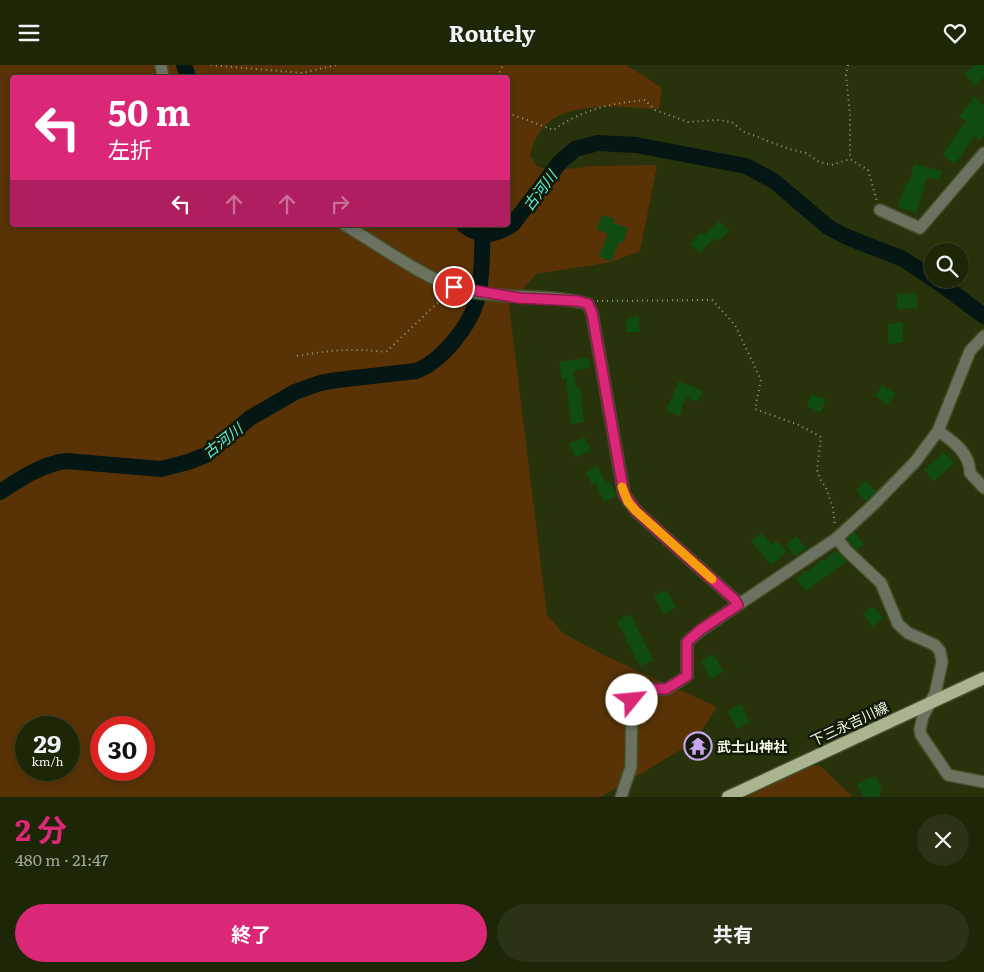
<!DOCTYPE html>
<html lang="ja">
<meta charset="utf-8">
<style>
:root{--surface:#1e2608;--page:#2b3216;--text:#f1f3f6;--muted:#a1a59c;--line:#3c4329;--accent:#db2777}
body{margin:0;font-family:Literata,"Noto Sans JP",serif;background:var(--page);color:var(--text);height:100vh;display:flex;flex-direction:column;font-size:19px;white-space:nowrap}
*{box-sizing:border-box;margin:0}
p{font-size:16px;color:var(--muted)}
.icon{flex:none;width:28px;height:28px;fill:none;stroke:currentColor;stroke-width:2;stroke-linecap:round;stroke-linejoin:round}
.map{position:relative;height:732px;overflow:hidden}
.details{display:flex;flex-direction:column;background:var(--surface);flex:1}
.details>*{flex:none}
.hud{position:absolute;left:10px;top:10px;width:500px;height:152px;border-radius:5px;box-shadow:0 2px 8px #0003,0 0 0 1px var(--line);background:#db2777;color:#fff;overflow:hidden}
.controls{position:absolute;left:924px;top:178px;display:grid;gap:10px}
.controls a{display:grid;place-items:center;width:45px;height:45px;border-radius:50%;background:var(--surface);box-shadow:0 2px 8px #0003,0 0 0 1px var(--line);font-size:25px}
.speed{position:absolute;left:15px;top:651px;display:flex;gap:10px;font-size:25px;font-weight:700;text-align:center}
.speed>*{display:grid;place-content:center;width:65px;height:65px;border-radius:50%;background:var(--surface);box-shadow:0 2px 8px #0003,0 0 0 1px var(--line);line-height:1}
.speed small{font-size:12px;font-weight:400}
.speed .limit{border:8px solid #d22;background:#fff;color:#111}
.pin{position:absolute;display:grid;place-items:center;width:42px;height:42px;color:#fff;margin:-21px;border:2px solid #fff;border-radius:50%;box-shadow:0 1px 5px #0007}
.me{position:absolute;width:55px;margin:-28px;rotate:62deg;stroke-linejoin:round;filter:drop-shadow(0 0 4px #0008)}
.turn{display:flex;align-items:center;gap:18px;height:105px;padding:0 15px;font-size:22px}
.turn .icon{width:65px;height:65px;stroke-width:2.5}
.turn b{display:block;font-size:35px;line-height:42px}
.lanes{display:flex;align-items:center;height:48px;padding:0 15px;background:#0003;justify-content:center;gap:25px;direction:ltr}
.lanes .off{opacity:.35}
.round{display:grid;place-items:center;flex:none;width:52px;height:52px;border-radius:26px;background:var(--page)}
.head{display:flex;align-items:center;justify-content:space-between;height:85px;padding:0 15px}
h1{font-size:30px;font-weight:700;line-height:38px;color:var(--accent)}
.cta{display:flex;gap:10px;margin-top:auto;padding:10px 15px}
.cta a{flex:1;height:58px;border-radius:30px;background:var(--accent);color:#fff;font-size:20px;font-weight:700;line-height:58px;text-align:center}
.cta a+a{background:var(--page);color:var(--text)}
header{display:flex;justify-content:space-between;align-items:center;height:65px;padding:0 15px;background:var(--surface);font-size:22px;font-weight:700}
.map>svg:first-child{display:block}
.green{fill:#593306;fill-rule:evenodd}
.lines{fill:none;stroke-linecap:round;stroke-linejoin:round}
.river{stroke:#041714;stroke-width:16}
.building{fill:#104b12}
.minor-casing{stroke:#444f29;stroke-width:14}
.major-casing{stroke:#444f29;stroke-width:15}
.path{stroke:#929c7d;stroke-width:2;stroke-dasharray:1 4;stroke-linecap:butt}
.minor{stroke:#6b7260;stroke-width:11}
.major{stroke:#a8b590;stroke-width:12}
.route-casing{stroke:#8e194d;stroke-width:12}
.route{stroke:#db2777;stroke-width:9}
.slow{stroke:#f59e0b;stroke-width:9}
.labels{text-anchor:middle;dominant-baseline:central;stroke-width:5;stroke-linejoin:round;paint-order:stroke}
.street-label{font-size:14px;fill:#f0f8e1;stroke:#141908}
.poi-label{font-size:14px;font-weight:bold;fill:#f0f8e1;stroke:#141908;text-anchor:start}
.water-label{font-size:15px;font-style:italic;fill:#5af0dd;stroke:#141908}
</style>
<header><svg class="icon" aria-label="menu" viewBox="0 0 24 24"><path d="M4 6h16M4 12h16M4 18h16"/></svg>Routely<svg class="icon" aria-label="heart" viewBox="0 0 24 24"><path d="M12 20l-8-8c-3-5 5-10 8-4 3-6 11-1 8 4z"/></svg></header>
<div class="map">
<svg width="984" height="732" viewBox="0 0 984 732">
<rect width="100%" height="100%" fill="#28330b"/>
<!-- green -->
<g class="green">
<path d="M0 0H626L662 23 659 44C613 42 541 30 530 91L537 101 551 106 592 101 657 100 640 186 612 197 536 209 509 240 547 550 563 568 603 590 717 642 694 677 601 732H0ZM12 12H508V160H12ZM26 662H69V705H26ZM101 662H144V705H101Z"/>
<polygon points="819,700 853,732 741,732 798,704"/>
</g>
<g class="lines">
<!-- river -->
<g class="river">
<polyline points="184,0 188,12"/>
<path d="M464 160C480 173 497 170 513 159L560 97 575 84 598 78 636 80 746 101 774 116 828 162 847 172 903 194 932 213"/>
<polyline points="934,214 984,251"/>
<path d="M0 427C20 414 42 399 66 396L161 404 188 397 206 390 250 353 295 327 320 318 337 315 416 306C441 297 470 261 477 235 483 214 481 190 483 169"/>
</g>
</g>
<!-- building -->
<g class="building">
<polygon points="975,0 984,0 984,12 975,21 964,9"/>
<polygon points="974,32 984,40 984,70 980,76 974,71 955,99 942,90 966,56 959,52"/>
<polygon points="914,99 942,106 940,115 927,112 916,148 898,142 906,118 909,119"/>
<polygon points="602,150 615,154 613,158 628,163 623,178 619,177 611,197 599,191 608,169 596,164"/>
<polygon points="720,156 729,166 718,176 715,173 699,188 690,178 701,167 704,170"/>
<polygon points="917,228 917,243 897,244 897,229"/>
<polygon points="639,251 640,267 626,267 626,253"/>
<polygon points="903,257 903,277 888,279 888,259"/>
<polygon points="588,293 590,303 573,306 576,322 580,321 584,357 571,359 566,313 562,314 559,297"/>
<polygon points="679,316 703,326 698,337 686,332 679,351 666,345"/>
<polygon points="882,320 896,329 887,340 875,331"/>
<polygon points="811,329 826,334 821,347 807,342"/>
<polygon points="585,372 591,386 575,392 569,378"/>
<polygon points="944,387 954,398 934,416 924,405"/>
<polygon points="597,400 606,419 610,417 617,431 604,437 596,419 592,420 586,407"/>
<polygon points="866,415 876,427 865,436 856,425"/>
<polygon points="854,467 864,479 857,485 847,474"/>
<polygon points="762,468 772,480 777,476 787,487 771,500 751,476"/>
<polygon points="796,471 806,483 795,491 786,480"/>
<polygon points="836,485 847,496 806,526 796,514 806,505 808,507 822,494 825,496"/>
<polygon points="667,525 676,543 663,549 654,531"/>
<polygon points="873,541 883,553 873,562 863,550"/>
<polygon points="630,549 653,595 640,602 617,556"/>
<polygon points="714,589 723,607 710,614 701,596"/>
<polygon points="741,639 750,657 737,664 728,646"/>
<polygon points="876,711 882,724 878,726 881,732 863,732 857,718"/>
</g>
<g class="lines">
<!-- minor casing -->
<g class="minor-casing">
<g id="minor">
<polyline points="161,0 163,12"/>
<polyline points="880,145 920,163 984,88"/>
<path d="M345 160C377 179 427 215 462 225 503 235 548 228 588 239L592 248 624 429 636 446 734 534 738 540"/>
<path d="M938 366C953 376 970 388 970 408L984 423"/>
<polyline points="837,473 846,485 881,518 898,559 908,568 935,580 940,586 942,597 935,629 923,651 920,664 921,670 948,710 984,717"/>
<polyline points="621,732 631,702 632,635 643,624 667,624 687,611 687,577 701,565 837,473 873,440 915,397 938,366 970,286 984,271"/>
</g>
</g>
<!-- major casing -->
<g class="major-casing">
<polyline id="major" points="728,732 984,613"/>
</g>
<!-- path -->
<g class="path">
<polyline points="211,0 302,8 336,0"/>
<polyline points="848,0 846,10 850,50 850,94"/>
<polyline points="499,12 499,8 503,0"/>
<path d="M508 48 554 65C580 45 612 38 645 35L655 45 688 57 717 55 732 57 742 66 789 84 806 88 819 97 831 100 850 94 868 105 877 136"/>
<polyline points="597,236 712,235 735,260 761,315 755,344 799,360 821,372 817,405 820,414 826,423 833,443 835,461"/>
<path d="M297 291C329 285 353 283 386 287L447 229"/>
</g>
<!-- minor -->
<use href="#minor" class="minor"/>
<!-- major -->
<use href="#major" class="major"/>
</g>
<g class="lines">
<!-- route casing -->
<g class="route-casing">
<polyline id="route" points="454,222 519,233 578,236 588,239 592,248 624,429 636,446 734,534 738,540 700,565 687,577 687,611 666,624 643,624 632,635"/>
</g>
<!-- route -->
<use href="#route" class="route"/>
<!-- slow -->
<polyline class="slow" points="622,422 628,437 636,446 712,514"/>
</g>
<!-- icons -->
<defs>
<g id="temple-ring" transform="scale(1.4375)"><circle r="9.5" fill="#141908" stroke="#c6a6f0" stroke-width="1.5"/><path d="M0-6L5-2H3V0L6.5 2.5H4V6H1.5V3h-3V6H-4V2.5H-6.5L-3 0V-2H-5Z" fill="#c6a6f0"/></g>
</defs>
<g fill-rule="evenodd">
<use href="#temple-ring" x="698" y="681"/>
</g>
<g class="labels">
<!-- street labels -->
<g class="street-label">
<text transform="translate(849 658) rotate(-25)">下三永吉川線</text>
</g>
<!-- poi labels -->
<g class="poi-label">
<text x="717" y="681">武士山神社</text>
</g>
<!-- water labels -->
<g class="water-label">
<text transform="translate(539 125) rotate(-53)">古河川</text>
<text transform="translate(222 375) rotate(-38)">古河川</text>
</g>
</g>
</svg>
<div class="controls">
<a><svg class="icon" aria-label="search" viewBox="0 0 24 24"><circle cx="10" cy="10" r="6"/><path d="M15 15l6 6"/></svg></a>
</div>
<div class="speed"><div>29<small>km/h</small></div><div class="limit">30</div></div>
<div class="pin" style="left:454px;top:222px;background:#d93025"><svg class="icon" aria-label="arrive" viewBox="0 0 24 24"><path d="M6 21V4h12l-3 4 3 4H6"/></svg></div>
<svg class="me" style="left:632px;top:635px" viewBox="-20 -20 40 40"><circle r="19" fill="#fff"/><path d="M0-13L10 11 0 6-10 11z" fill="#db2777"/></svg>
<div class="hud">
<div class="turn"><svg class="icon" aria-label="left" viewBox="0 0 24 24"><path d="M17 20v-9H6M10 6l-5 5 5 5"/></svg><div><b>50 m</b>左折</div></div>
<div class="lanes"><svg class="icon" aria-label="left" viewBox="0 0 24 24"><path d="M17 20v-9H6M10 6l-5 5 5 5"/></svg><svg class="icon off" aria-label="ahead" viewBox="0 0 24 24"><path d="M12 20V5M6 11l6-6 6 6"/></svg><svg class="icon off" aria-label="ahead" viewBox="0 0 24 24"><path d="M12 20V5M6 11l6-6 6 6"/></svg><svg class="icon off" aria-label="right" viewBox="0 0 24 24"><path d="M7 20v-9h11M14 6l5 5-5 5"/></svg></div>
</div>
</div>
<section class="details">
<div class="head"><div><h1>2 分</h1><p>480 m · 21:47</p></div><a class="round"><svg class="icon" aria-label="close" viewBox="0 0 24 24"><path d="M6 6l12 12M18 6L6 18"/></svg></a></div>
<div class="cta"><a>終了</a><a>共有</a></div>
</section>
